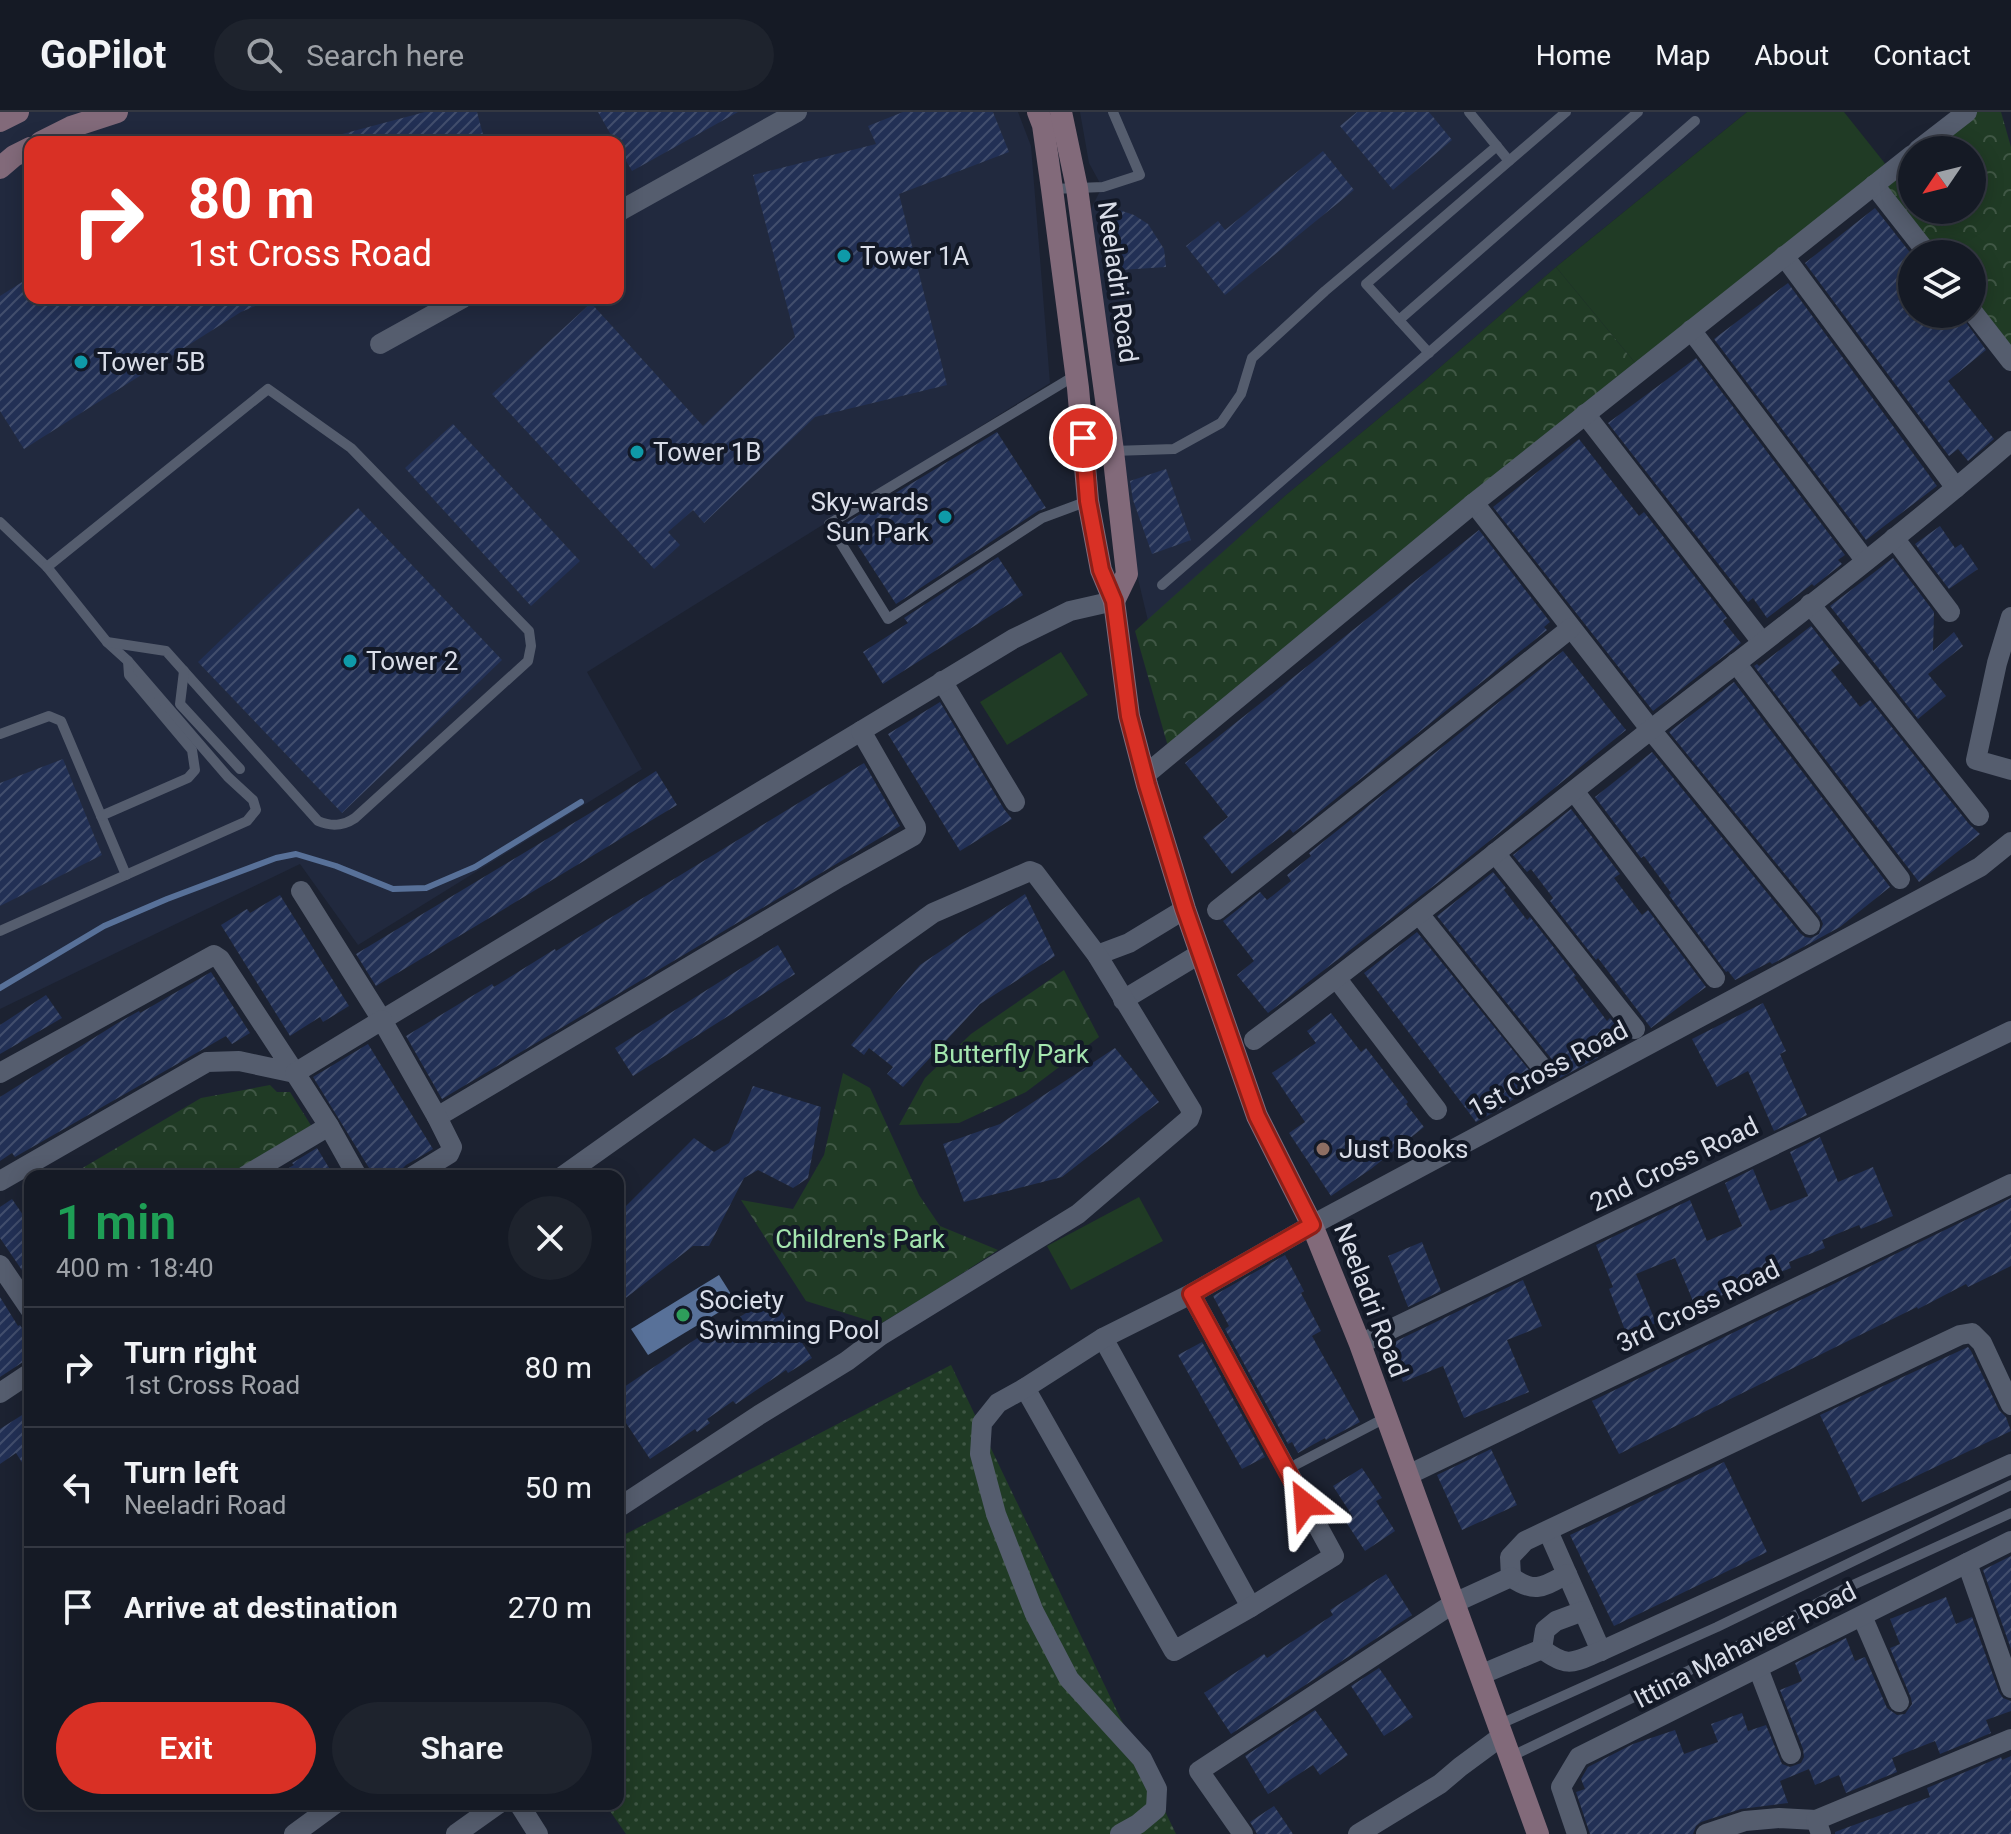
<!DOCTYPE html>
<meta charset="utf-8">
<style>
:root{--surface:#151a25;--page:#1e232d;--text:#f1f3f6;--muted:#9da1a7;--line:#343842;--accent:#d93025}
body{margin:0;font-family:Roboto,sans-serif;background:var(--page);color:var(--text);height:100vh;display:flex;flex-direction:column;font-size:30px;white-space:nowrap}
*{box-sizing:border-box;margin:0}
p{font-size:26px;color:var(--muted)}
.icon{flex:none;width:44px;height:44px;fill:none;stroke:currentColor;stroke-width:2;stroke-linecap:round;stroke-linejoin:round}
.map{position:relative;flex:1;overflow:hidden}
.panel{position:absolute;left:24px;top:1058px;width:600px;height:640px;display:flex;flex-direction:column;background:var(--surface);border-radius:16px;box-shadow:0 4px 20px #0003,0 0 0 2px var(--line)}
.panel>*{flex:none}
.hud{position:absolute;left:24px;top:24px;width:600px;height:168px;border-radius:16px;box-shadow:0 4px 20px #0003,0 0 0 2px var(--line);background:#d93025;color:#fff;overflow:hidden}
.needle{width:52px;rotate:235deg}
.fabs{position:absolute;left:1898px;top:24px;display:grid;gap:16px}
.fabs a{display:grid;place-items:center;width:88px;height:88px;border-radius:50%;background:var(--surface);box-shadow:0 4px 20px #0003,0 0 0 2px var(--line);font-size:40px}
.pin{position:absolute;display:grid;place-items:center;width:68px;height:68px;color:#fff;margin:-34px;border:4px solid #fff;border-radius:50%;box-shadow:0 2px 8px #0007}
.me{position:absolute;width:88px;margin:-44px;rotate:332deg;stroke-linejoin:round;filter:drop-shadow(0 0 6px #0008)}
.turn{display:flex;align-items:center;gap:28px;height:168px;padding:0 32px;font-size:36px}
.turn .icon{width:104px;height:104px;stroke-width:2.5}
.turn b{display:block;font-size:56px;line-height:68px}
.round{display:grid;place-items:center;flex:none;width:84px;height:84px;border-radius:42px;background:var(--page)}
.summary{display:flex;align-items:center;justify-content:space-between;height:136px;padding:0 32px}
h1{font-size:48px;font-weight:600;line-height:60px;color:#1e9e55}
.button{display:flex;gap:16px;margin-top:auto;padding:16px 32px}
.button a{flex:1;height:92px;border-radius:48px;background:var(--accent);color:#fff;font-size:32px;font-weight:600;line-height:92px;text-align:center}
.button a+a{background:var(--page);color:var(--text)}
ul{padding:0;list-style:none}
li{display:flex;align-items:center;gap:24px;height:120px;padding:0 32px;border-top:2px solid var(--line)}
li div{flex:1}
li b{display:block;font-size:30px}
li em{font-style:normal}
header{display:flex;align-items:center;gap:48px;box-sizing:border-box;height:112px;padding:0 40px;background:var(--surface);border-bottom:2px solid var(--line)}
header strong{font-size:38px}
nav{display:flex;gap:44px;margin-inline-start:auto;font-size:28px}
.search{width:560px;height:72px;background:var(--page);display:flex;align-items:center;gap:20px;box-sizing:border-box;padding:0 28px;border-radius:44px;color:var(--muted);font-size:30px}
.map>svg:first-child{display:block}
.built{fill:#21293e;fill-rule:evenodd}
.grass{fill:url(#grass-dots)}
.forest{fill:url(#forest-crowns)}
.pitch{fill:#203b25}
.water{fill:#587199}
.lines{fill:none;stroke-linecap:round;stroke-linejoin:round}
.stream{stroke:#587199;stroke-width:6}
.building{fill:url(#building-hatch)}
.service{stroke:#555d6e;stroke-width:10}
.minor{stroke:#555d6e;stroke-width:20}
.secondary{stroke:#826a7a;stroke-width:22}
.route-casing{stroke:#8d1f18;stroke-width:20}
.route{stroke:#d93025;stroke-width:14}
.culture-dot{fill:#0f9aa8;stroke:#131927;stroke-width:3}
.education-dot{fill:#8d6e63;stroke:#131927;stroke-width:3}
.leisure-dot{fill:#2e9e5b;stroke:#131927;stroke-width:3}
.labels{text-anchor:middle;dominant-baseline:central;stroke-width:8;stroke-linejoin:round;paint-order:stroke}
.poi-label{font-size:26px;fill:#d9dde8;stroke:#131927;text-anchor:start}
.street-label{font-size:26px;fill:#d9dde8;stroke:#131927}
.park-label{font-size:26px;fill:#a4e5ae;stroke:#131927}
</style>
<header>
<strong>GoPilot</strong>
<div class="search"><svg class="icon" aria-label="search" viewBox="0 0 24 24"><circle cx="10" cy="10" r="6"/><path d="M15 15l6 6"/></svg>Search here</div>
<nav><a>Home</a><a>Map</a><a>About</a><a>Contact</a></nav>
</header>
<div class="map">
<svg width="2011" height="1722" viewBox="0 0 2011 1722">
<defs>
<pattern id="grass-dots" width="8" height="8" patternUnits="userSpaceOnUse" patternTransform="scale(2)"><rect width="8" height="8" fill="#203b25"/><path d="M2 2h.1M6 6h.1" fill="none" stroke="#405745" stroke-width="1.8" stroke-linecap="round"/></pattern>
<pattern id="forest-crowns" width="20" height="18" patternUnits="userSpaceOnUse" patternTransform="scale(2)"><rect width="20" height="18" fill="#203b25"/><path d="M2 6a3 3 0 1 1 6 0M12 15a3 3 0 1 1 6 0" fill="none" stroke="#405745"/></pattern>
<pattern id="building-hatch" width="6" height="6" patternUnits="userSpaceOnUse" patternTransform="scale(2)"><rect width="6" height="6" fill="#223055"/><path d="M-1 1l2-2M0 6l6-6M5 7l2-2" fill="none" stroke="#424e6d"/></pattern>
</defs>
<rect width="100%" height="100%" fill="#1c2231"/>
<!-- built -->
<g class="built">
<path d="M0 0H1018L1031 34 1050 271 587 560 642 657 358 833 300 752 0 897ZM30 30H618V186H30Z"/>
<polygon points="1080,0 1747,0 1556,155 1423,270 1286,383 1148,509 1135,454 1091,97 1102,75 1089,51"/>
</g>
<!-- grass -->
<polygon class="grass" points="951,1253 1176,1722 626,1722 605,1692 618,1692 618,1426"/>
<!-- forest -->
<g class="forest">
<polygon points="1967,0 2001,0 2011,35 2011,249 1972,199 1972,142 1928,142 1874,73 1912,43 1912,98 1972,98 1972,38 1918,38"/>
<polygon points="1556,155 1641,258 1171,645 1135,519 1286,383 1423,270"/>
<polygon points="1064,858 1099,925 1026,980 959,1011 899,1013 925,966 971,922"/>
<polygon points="843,961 870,976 919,1083 940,1114 998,1138 938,1177 880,1212 806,1189 741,1088 793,1097 824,1043"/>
<polygon points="270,973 277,980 290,980 312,1015 230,1064 69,1064 201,986"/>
</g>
<!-- pitch -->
<g class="pitch">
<polygon points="1747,0 1844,0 1891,59 1641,258 1556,155"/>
<polygon points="1061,540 1088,583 1007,633 980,590"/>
<polygon points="1139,1085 1163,1129 1071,1178 1047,1134"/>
</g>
<!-- water -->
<polygon class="water" points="719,1163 736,1190 648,1243 631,1217"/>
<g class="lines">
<!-- stream -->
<polyline class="stream" points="0,876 104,814 167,787 276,746 296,742 336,754 393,777 426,776 475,755 581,690"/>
</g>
<!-- building -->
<g class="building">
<polygon points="425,0 477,0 485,30 332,30 331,25"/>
<polygon points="598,0 738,0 632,59 618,35 618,30 615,30"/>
<polygon points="903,0 993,0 1009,40 899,82 947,273 815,305 704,411 693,398 668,420 680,433 654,457 492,282 591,191 703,314 795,225 753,63 876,32 868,14"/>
<polygon points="1357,0 1429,0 1452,28 1393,78 1340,14"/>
<polygon points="1323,39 1354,78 1225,183 1186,134 1218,109 1225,118"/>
<polygon points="1875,96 1912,143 1912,202 1960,202 1986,238 1948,269 1994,327 1968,349 1958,337 1949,344 1805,151"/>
<polygon points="1101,98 1119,98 1134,103 1148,112 1164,137 1166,155 1106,159"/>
<polygon points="30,165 30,186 274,186 241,200 24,337 0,299 0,184"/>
<polygon points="1788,171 1937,374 1866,428 1714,227"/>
<polygon points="1696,246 1845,443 1838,448 1842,452 1814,474 1812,472 1767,506 1753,486 1748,490 1608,311"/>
<polygon points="453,312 580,449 531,494 405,356"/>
<polygon points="997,320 1046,396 1038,399 896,492 844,412"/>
<polygon points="1579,327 1639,404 1644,400 1727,506 1723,509 1741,531 1653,599 1493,395"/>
<polygon points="1166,357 1191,428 1152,442 1133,388 1130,369"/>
<polygon points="358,396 502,548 342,701 198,550"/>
<polygon points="1940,414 1955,436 1961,432 1978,457 1949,477 1915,432"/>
<polygon points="1479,418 1550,510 1544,515 1547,518 1293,721 1290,717 1232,762 1203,725 1228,705 1185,651"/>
<polygon points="998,445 1023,483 883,572 863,540 908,511 904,506"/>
<polygon points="1893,446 1934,500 1933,539 1954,520 1963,534 1928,562 1946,584 1918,607 1830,494"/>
<polygon points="1811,514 1840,551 1831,558 1860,595 1870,588 1969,712 1980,722 1919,770 1754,554 1757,552 1759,554"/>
<polygon points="1563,539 1626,618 1440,769 1268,901 1237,863 1254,849 1223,809 1260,780 1267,788 1291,769 1287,763 1311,744 1309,741"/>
<polygon points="1734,570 1890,775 1840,815 1772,852 1770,850 1735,868 1728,859 1726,860 1669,783 1671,781 1644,744 1641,746 1595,685 1652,640 1800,821 1805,825 1811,826 1819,822 1823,812 1820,805 1669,620"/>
<polygon points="940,590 1004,697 1012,707 960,739 888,622"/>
<polygon points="63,647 102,743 0,794 0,671"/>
<polygon points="864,651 900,714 442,987 406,924 492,872 494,875 555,837 556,839"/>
<polygon points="656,659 677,693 376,874 356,842 605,692"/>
<polygon points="1571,697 1620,762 1614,766 1642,803 1648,798 1706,875 1651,916 1598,846 1596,848 1550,789 1553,786 1531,757 1527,760 1513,743"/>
<polygon points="1493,760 1506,776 1504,778 1527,808 1530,805 1576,864 1574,865 1607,909 1610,906 1624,924 1597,946 1560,966 1556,961 1557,955 1554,950 1437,804"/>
<polygon points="1025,782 1055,844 980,892 903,975 887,962 893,955 869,936 864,943 851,933 920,853"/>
<polygon points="280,783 349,894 323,910 320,905 290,924 221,813 247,797 250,801"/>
<polygon points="1417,820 1538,969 1500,997 1476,1010 1364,861"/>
<polygon points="778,833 795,862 633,964 615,936"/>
<polygon points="211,860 250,921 232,932 226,924 15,1045 12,1041 0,1049 0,985 116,912 139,899 140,901"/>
<polygon points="46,883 62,906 0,942 0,913"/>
<polygon points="1763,891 1786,939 1780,942 1807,1003 1774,1019 1748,959 1717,975 1692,927"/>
<polygon points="1331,901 1361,940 1366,936 1408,990 1406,992 1424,1015 1371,1057 1331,1084 1289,1021 1305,1010 1272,961 1316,931 1307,919"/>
<polygon points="368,932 433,1037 406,1053 402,1057 400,1064 374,1064 313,965"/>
<polygon points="1115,936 1159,990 1062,1065 964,1090 943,1032 1000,1012"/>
<polygon points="753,974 821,995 808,1066 793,1076 758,1058 744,1066 709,1134 693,1134 618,1192 618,1102 694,1026 714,1040 729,1031"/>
<polygon points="1820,1025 1838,1070 1873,1055 1893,1104 1861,1117 1859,1113 1822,1128 1825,1136 1789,1150 1791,1156 1695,1194 1675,1146 1636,1162 1656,1211 1627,1223 1609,1177 1613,1175 1596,1133 1690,1088 1707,1129 1742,1114 1725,1071 1753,1057 1770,1099 1808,1084 1790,1040"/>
<polygon points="317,1036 334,1064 275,1064 294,1053 292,1051"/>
<polygon points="2011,1086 2011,1154 1968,1175 1966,1172 1918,1197 1917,1195 1619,1342 1592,1289"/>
<polygon points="12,1087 30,1113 30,1170 0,1126 0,1095"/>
<polygon points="1422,1130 1441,1179 1408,1195 1388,1144"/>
<polygon points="1285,1143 1304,1179 1301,1181 1321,1219 1312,1224 1360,1310 1326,1328 1325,1326 1298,1341 1292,1330 1288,1332 1225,1217 1229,1214 1213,1184"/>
<polygon points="1523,1168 1542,1214 1507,1228 1529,1280 1464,1306 1443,1254 1403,1270 1388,1233"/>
<polygon points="768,1179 812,1246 788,1261 786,1258 736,1292 733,1289 707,1307 710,1311 697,1320 695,1317 650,1347 618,1299 618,1279 702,1223 703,1226 709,1222 711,1224 746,1201 742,1196"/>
<polygon points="0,1185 18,1214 20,1213 30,1229 30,1248 23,1250 0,1265"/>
<polygon points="1202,1230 1265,1345 1242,1357 1178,1243"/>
<polygon points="1968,1235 1971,1239 1999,1298 2006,1305 2011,1319 1862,1390 1820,1303"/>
<polygon points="30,1298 30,1363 16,1341 0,1352 0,1317"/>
<polygon points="1491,1337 1517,1393 1462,1418 1437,1363"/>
<polygon points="1724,1350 1767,1440 1614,1514 1570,1423"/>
<polygon points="1362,1356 1382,1386 1376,1389 1395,1419 1365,1439 1346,1410 1353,1405 1333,1374"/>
<polygon points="2011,1444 2011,1537 1983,1458"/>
<polygon points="1386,1462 1412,1503 1231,1622 1204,1581 1264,1542 1267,1546 1333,1503 1330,1498"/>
<polygon points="1946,1485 1956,1512 1972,1505 1999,1580 2003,1586 2011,1589 2011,1599 1986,1608 1991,1621 1940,1642 1935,1629 1892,1646 1897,1660 1846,1681 1839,1663 1815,1673 1809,1657 1780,1669 1788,1691 1741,1697 1701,1710 1696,1714 1693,1722 1590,1722 1576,1680 1585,1677 1581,1667 1588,1655 1633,1632 1675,1618 1684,1642 1718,1630 1711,1612 1742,1601 1748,1619 1766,1613 1782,1652 1790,1655 1801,1651 1804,1645 1803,1637 1780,1578 1802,1569 1795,1551 1846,1526 1855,1549 1865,1545 1887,1596 1897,1603 1905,1602 1912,1592 1911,1586 1890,1536 1900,1532 1890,1507"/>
<polygon points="1379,1556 1413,1605 1384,1624 1351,1574"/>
<polygon points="1315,1598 1348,1643 1320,1663 1313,1653 1268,1682 1245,1644"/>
<polygon points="2011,1644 2011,1722 1835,1722 1835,1720 1930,1685 1927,1676 2001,1645 2002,1648"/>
<polygon points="1274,1694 1293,1722 1257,1722 1256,1720 1250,1710"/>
</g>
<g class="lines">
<!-- service -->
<g class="service">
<polyline points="1469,0 1509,49"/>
<polyline points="1052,77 1103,75 1140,63 1113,0"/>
<polyline points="1399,208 1638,0"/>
<polyline points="1429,241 1366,172 1566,0"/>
<polyline points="1076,263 829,412 888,507 1042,406 1088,389"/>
<polyline points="1113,339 1174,337 1221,311 1241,282 1252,246 1325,179 1497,34"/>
<polyline points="0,410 47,455 107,530 128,549 228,665 253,688 256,698 247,709 0,819"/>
<path d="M47 455 268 277 351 336 529 519 531 534 528 549 355 706C343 714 332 715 318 709L166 539 107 530"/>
<polyline points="1162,473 1695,9"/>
<polyline points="184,559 180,592 240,657"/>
<polyline points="0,622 49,604 61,609 126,763"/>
<polyline points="101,704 188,666 195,658 192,638 129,563 128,549"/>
<polyline points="1297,1352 1387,1305"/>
<polyline points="1498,1613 1717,1515 2011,1373"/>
<polyline points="1510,1645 1721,1543 1842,1478 2011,1401"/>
</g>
<!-- minor -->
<g class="minor">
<polyline points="1918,38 1967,0"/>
<polyline points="1874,73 1928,142"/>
<polyline points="618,100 797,0"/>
<polyline points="1784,144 1956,376"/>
<polyline points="1972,199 2011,249"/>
<polyline points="1691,218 1865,448"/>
<polyline points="380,232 463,186"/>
<polyline points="1585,302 1762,530"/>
<polyline points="1474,391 1651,618 1810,813"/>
<polyline points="1894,426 1950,500"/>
<polyline points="1810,492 1979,704"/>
<polyline points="2011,505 1997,551 1976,648 2011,658"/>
<polyline points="1736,551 1900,767"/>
<polyline points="942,569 1015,690"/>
<polyline points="1144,664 1474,391 1912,43"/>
<polyline points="1574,679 1715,866"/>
<polyline points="1495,741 1635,917"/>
<polyline points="301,779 382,908 861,619"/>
<polyline points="1217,798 1571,516"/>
<polyline points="1419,802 1544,958"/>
<polyline points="1097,843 1129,831 1185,797"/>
<polyline points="1337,867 1437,998"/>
<polyline points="1123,888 1201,841"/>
<path d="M1254 928C1385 831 1511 728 1639 627 1764 529 1891 433 2011 329"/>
<polyline points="0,961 214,843 220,847 295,961 239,949 207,950 0,1069"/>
<polyline points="437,1005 840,765 913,724 916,718 916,715 861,619 1013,527 1070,499 1114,489"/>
<polyline points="245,1064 329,1014"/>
<polyline points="357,1064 329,1014 295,961 382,908 437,1005 452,1035 449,1042 413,1064"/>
<polyline points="563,1064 933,801 1030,759 1035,761 1097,843 1192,999 1189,1007 1078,1102 880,1224 847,1249 759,1303 618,1396"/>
<polyline points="0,1153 30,1197"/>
<polyline points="1103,1226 1251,1495"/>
<polyline points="1360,1232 2011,919"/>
<polyline points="1025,1276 1174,1539 1251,1495 1334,1444 1191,1182"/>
<polyline points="0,1281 30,1261"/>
<polyline points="1408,1363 2011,1072"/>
<polyline points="1548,1419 1601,1539"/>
<polyline points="1967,1451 2011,1576"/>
<polyline points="1511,1465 1510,1445 1525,1429 1960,1223 1972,1221 1982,1231 2011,1293"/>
<path d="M1511 1465C1535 1482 1543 1475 1567 1462"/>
<polyline points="1862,1504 1899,1590"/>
<path d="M1542 1537C1569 1557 1573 1550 1601 1539L2011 1352"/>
<polyline points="1542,1537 1545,1518 1556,1509 1583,1499"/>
<polyline points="1758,1556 1791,1642"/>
<polyline points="1480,1563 1542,1537"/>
<polyline points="519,1692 538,1722"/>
<polyline points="294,1722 335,1692"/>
<polyline points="456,1722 498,1692"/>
<polyline points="1120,1722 1138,1712 1156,1697 1157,1677 1142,1647 1069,1567 1034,1500 996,1402 980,1342 982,1311 998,1291 1025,1276 1103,1226 1191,1182 1312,1113 1980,755 2011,730"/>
<polyline points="1243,1722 1199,1659 1454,1491 1511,1465"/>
<polyline points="1358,1722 1440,1672 1460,1655 1502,1624"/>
<polyline points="1577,1722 1561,1675 1579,1645 2011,1429"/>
<polyline points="1706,1722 1745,1709 1779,1706 1816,1708"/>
<polyline points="1821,1722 1816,1708 2011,1627"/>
</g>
<!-- secondary -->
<g class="secondary">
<polyline points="1038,0 1043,13 1052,77 1078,276 1088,389 1101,458 1114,489 1129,604 1147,673 1185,797 1257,1004 1312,1113 1360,1232 1538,1722"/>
<polyline points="1061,0 1077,76 1113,339 1127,462 1114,489"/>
<polyline points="0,9 18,0"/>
<polyline points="41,30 71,15 117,0"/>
<polyline points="0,56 14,44 30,36"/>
</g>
</g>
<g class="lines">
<!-- route casing -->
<g class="route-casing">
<polyline id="route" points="1083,326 1088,389 1101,458 1114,489 1129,604 1147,673 1185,797 1257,1004 1312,1113 1191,1182 1305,1392"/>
</g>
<!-- route -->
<use href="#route" class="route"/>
</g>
<!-- markers -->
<g class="culture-dot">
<circle cx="844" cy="144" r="8"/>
<circle cx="81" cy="250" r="8"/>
<circle cx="637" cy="340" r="8"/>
<circle cx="945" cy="405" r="8"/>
<circle cx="350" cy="549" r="8"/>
</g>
<circle class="education-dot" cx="1323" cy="1037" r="8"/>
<circle class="leisure-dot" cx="683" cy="1203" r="8"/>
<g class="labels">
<!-- poi labels -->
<g class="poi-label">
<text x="860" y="144">Tower 1A</text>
<text x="97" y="250">Tower 5B</text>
<text x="653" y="340">Tower 1B</text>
<text x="929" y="390" text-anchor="end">Sky-wards<tspan x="929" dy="30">Sun Park</tspan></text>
<text x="366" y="549">Tower 2</text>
<text x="1339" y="1037">Just Books</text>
<text x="699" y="1188">Society<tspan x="699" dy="30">Swimming Pool</tspan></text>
</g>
<!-- street labels -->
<g class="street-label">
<text transform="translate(1118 170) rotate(82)">Neeladri Road</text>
<text transform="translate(1548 957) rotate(-28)">1st Cross Road</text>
<text transform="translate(1674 1052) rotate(-26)">2nd Cross Road</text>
<text transform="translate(1371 1188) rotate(69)">Neeladri Road</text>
<text transform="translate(1698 1194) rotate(-26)">3rd Cross Road</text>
<text transform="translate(1745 1533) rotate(-27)">Ittina Mahaveer Road</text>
</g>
<!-- park labels -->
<g class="park-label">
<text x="1011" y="942">Butterfly Park</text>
<text x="860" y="1127">Children's Park</text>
</g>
</g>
</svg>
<div class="fabs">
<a><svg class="needle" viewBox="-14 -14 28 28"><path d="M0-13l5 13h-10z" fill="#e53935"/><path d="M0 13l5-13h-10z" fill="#9da1a7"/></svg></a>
<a><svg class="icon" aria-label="layers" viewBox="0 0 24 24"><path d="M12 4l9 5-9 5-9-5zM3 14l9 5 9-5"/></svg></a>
</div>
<div class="pin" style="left:1083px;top:326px;background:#d93025"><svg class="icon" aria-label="arrive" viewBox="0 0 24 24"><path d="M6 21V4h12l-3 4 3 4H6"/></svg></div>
<svg class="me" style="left:1305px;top:1392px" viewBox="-20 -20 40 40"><path d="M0-17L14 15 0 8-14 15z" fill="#d93025" stroke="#fff" stroke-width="4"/></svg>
<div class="hud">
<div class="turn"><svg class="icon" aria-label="right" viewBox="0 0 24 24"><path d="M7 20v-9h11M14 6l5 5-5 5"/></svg><div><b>80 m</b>1st Cross Road</div></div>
</div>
<section class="panel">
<div class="summary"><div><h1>1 min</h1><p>400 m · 18:40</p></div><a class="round"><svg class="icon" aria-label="close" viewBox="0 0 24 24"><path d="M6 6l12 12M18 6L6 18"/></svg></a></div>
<ul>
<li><svg class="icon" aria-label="right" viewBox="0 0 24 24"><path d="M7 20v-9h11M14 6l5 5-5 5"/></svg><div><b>Turn right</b><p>1st Cross Road</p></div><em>80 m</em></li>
<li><svg class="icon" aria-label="left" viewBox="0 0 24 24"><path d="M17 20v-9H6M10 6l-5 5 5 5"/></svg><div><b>Turn left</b><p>Neeladri Road</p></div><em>50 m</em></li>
<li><svg class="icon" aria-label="arrive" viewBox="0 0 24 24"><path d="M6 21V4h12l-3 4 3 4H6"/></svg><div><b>Arrive at destination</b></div><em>270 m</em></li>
</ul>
<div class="button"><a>Exit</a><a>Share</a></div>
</section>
</div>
